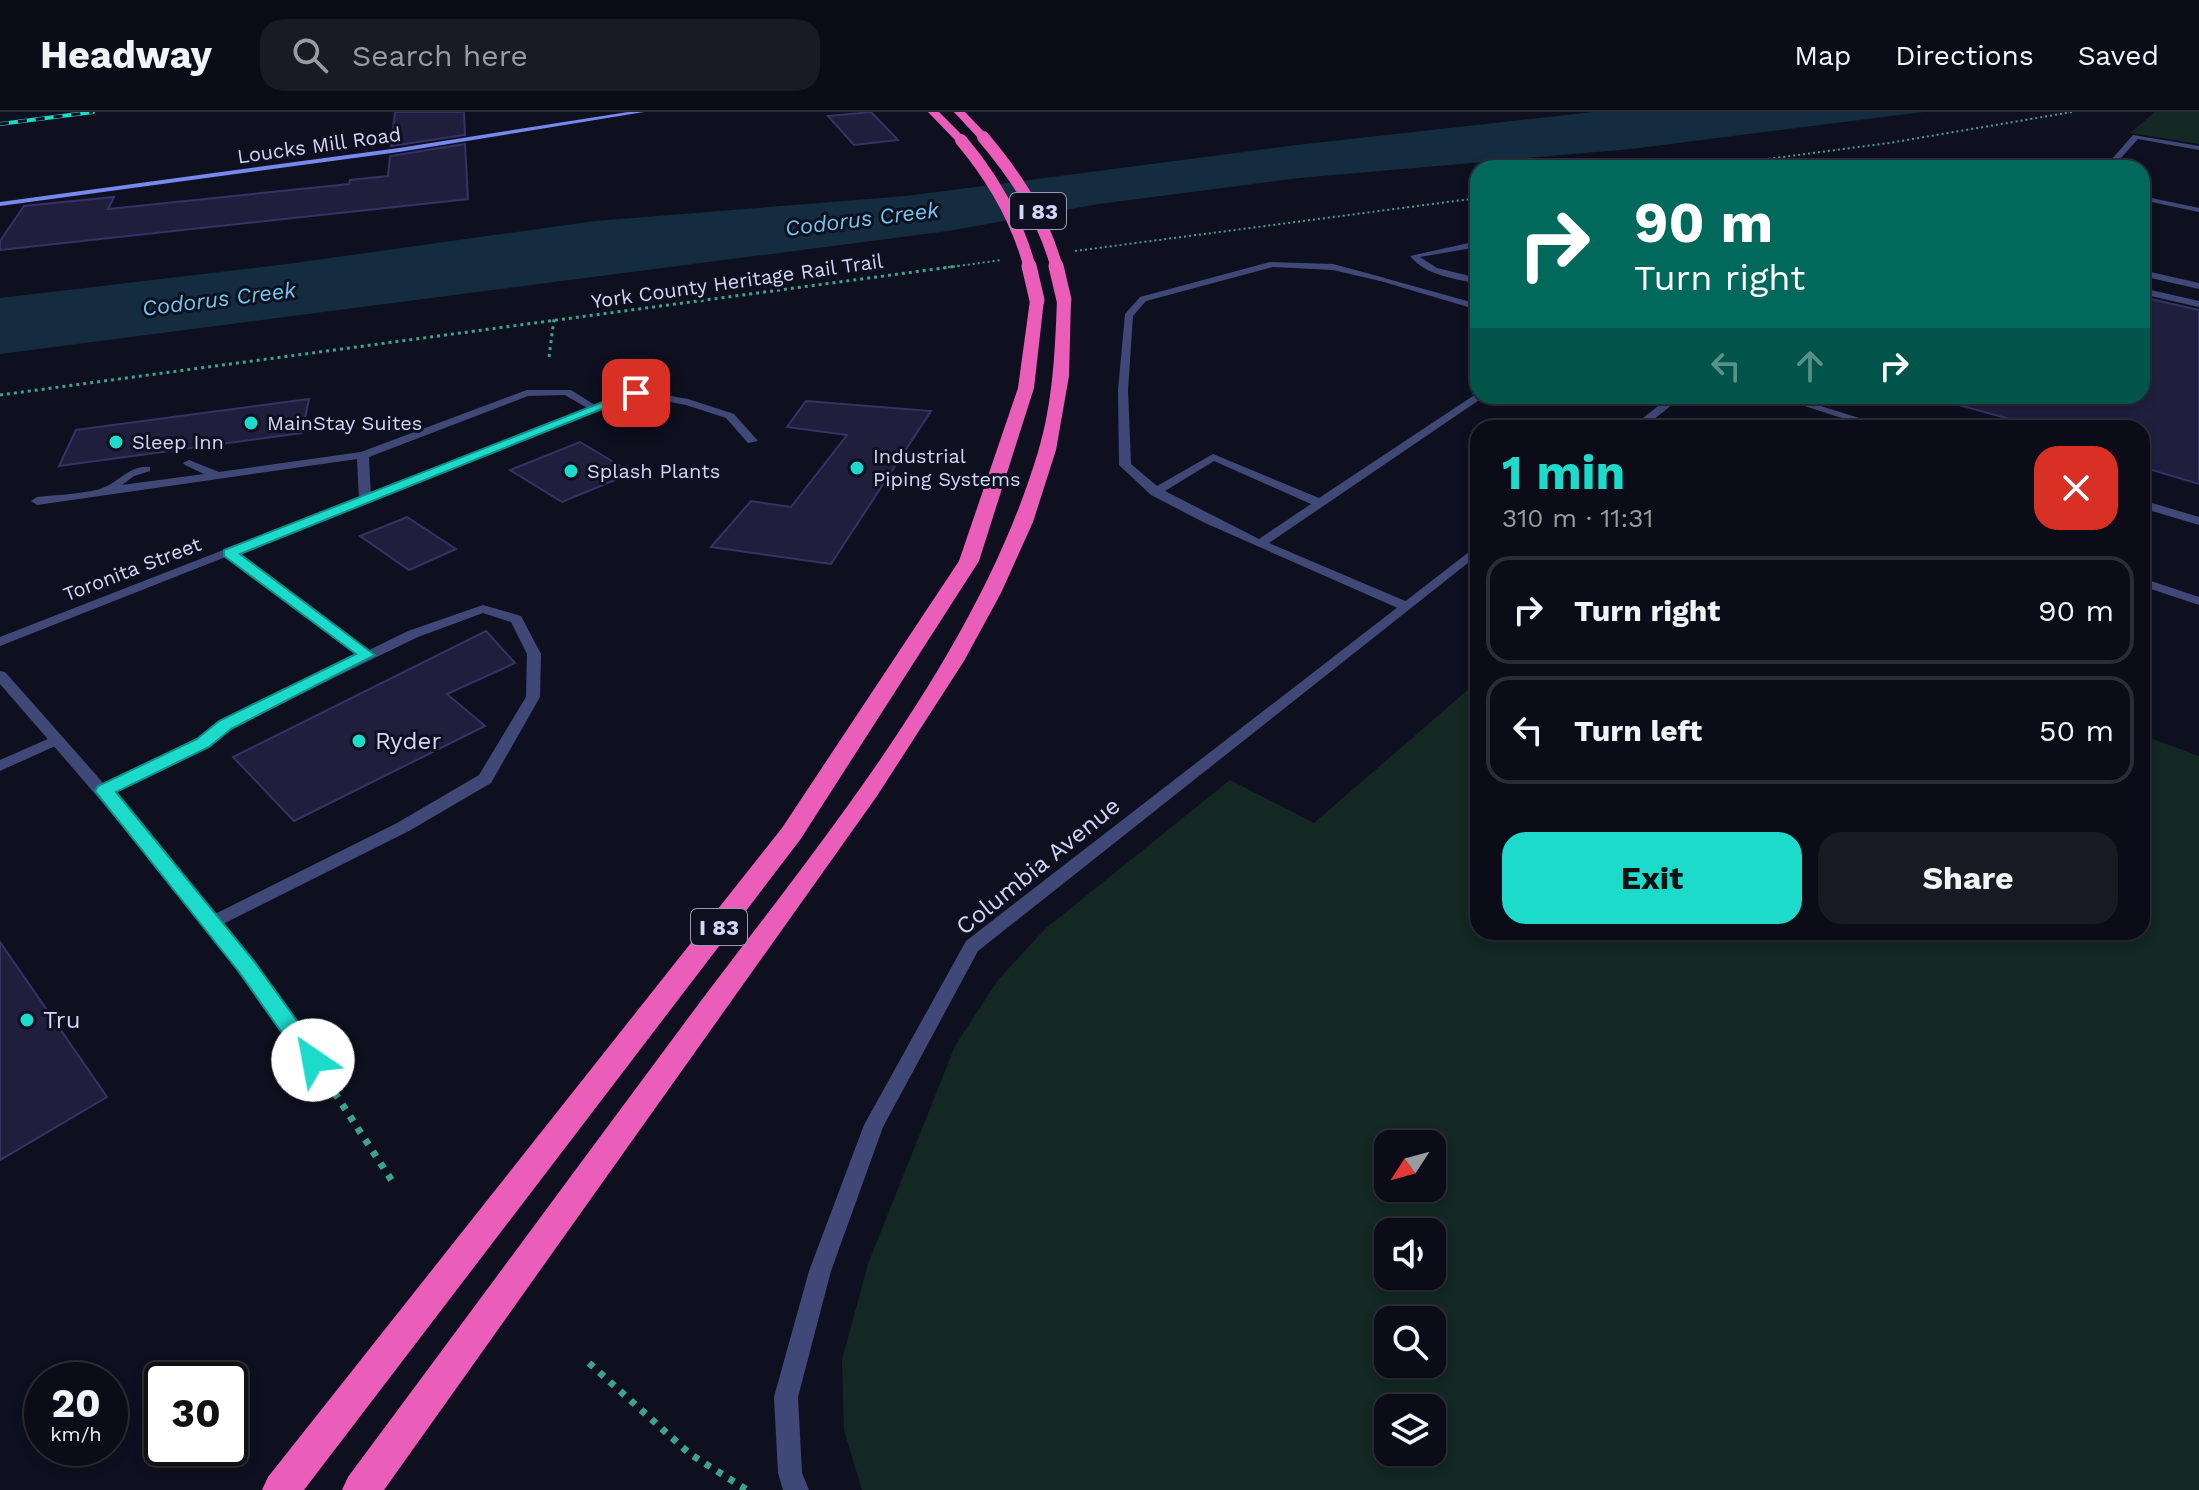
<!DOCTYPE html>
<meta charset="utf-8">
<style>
:root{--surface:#0b0c17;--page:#191a24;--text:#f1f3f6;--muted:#9a9ba1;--line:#2b2c36;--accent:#1ddbcb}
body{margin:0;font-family:"Work Sans",sans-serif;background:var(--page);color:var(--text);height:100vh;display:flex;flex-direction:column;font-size:30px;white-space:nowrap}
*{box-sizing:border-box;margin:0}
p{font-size:26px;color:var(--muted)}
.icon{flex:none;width:44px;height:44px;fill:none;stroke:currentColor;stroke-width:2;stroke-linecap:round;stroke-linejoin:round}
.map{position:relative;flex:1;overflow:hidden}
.panel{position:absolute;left:1470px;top:308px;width:680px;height:520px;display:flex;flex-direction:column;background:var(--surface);border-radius:24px;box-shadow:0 4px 12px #0003,0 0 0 2px var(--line)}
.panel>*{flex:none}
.hud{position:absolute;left:1470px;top:48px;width:680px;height:244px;border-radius:24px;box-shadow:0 4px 12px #0003,0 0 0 2px var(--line);background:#00695c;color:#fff;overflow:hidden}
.needle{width:52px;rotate:234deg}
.controls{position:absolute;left:1374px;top:1018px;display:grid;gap:16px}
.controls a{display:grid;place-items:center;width:72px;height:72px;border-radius:16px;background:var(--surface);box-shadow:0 4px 12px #0003,0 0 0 2px var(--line);font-size:40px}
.speed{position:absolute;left:24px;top:1250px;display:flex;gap:16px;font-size:40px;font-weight:700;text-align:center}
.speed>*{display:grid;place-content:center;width:104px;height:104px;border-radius:50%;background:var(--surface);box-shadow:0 4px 12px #0003,0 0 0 2px var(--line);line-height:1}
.speed small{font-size:20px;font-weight:400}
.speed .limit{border:4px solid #111;border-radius:12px;background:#fff;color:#111}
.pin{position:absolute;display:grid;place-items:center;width:68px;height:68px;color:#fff;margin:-34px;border-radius:16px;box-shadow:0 4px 12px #0006}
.me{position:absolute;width:88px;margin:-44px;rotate:327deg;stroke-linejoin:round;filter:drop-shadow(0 0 6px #0008)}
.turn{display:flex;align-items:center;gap:28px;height:168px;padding:0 32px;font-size:36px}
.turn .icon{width:104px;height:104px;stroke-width:2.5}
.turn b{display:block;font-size:56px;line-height:68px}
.lanes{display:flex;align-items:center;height:76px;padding:0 32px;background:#0003;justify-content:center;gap:40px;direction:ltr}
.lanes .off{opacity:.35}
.round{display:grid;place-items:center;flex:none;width:84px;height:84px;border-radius:24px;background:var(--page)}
.overview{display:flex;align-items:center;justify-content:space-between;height:136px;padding:0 32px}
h1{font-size:48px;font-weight:700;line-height:60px;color:var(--accent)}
.action{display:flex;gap:16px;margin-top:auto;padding:16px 32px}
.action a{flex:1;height:92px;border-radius:24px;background:var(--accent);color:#111;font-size:32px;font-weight:700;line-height:92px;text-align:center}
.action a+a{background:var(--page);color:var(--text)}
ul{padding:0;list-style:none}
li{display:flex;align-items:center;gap:24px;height:108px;margin:0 16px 12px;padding:0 16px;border:4px solid var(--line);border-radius:24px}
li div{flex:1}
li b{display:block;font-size:30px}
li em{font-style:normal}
header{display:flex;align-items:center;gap:48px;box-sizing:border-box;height:112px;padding:0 40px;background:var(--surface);border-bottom:2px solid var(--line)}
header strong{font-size:38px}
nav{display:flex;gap:44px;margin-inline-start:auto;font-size:28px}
.search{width:560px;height:72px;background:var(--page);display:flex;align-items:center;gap:20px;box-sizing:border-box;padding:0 28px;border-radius:24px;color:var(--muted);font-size:30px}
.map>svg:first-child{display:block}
.green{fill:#132823;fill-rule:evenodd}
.water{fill:#132c3f}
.building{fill:#1f1e3d;stroke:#343366;stroke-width:2}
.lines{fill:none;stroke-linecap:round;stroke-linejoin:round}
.path-far2{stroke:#3da38a;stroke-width:2;stroke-dasharray:2 3;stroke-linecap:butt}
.path-far1{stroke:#3da38a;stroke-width:3;stroke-dasharray:3 4;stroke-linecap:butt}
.path{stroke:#3da38a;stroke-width:7;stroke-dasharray:6 8;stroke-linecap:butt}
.lane{fill:#404878;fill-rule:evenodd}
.street{fill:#404878;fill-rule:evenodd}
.secondary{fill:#7689ed;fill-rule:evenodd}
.highway{fill:#ea5eba;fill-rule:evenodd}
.rail-casing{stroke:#1ddbcb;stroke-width:4}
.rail{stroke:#0f101f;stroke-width:3;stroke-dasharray:9;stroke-linecap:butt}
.highway-bridge-far1{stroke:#ea5eba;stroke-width:12}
.highway-bridge{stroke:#ea5eba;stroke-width:15}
.route{fill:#1ddbcb;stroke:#138e84;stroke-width:2}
.poi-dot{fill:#1ddbcb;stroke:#0f101f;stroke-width:3}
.labels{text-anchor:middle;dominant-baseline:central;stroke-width:6;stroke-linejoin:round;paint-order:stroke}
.far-street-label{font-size:20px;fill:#d3d6f9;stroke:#0f101f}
.far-poi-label{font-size:20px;fill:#d3d6f9;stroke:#0f101f;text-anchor:start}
.shield{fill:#0f101f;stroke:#989bb8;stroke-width:2}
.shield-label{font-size:22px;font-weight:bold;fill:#d3d6f9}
.far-water-label{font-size:22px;font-style:italic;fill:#6ec8ec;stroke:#0f101f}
.poi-label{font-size:24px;fill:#d3d6f9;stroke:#0f101f;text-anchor:start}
.street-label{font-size:24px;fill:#d3d6f9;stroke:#0f101f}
</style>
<header>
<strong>Headway</strong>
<div class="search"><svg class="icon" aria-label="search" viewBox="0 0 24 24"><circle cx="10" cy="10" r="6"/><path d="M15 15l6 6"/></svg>Search here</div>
<nav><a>Map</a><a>Directions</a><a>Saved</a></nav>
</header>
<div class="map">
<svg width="2199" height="1378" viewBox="0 0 2199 1378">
<rect width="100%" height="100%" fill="#0f101f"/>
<!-- green -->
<g class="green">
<polygon points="2155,0 2199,0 2199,32 2130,21"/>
<path d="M1478 569V820H2142V623L2199 644V1378H862L844 1318 842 1248 868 1152 955 934 998 868 1045 817 1230 668 1314 711ZM1388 1032H1432V1076H1388ZM1432 1120V1164H1388V1120ZM1432 1208V1252H1388V1208ZM1388 1296H1432V1340H1388Z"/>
</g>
<!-- water -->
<polygon class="water" points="1594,0 1923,0 1631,37 1299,66 1099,92 948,119 0,242 0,186 287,152 595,109 906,84 1297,33"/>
<!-- building -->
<g class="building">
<polygon points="395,0 464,0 465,23 391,34"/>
<polygon points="871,0 898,28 854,33 828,4"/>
<polygon points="465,32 468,87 0,138 0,129 24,94 114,85 108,97 349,72 350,68 388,64 390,44"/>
<polygon points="2142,185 2199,198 2199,372 2142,355 2142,316 2042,316 1959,293 1960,284 2142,284"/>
<polygon points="309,287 302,321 59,354 76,318"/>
<polygon points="806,289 931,299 831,452 711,435 751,389 791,395 847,323 787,315"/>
<polygon points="580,330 632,361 562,390 510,358"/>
<polygon points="407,405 456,437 409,458 360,424"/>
<polygon points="486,519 515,551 447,582 485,614 294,709 233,645"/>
<polygon points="0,830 107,985 0,1048"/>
</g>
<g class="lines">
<!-- path-far2 -->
<g class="path-far2">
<polyline points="1699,56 1889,31 2072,0"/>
<polyline points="1075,139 1478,86"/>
<polyline points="943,156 1002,148"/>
</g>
<!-- path-far1 -->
<g class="path-far1">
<polyline points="549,245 554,207"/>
<polyline points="0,283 958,154"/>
</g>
<!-- path -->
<g class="path">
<polyline points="327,969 394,1072"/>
<polyline points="589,1251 690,1342 747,1378"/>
</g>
<!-- lane -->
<g class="lane">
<path d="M1478 129V135L1420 145 1437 156 1478 166V172C1454 166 1426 164 1410 144Z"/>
<path d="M1270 150 1333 152 1385 166 1380 169 1333 158 1273 155 1146 189 1133 204 1128 278 1131 352 1157 374 1213 342 1319 386 1476 282 1485 284 1269 431 1410 491V497H1400L1205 411 1151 383 1119 353 1118 278 1125 202 1140 185ZM1214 349 1311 392 1259 427 1165 379Z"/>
<polygon points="2142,176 2199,189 2199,195 2142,182"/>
<path d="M527 278H571L601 297 592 299 565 283 528 284 369 345 371 387 365 391 359 387 357 347 37 393 31 389 37 385C57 383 80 382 100 377 118 372 128 353 150 355V359L134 364 122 373 204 362 185 353 183 351 189 348 219 360 361 340Z"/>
<polygon points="636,278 688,287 734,302 758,329 748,331 726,306 686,293 632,283 631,281"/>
<polygon points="1644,307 1667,314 1669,316 1652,316 1640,312 1640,308"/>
<polygon points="230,437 369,538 408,519 483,493 521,504 541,542 540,585 491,671 409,719 213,817 207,816 204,811 207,806 397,711 479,663 526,585 527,542 511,510 483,501 418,525 230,616 208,634 110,683 98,683 96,679 98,675 198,628 220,610 358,543 225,444 225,438"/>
<polygon points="2142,466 2199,485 2199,493 2142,474"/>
<polygon points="57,623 62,625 65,628 62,631 0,659 0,648"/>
</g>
<!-- street -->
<g class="street">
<polygon points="2133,23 2199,34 2199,38 2138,27 2112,56 2104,56"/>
<polygon points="2142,84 2199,96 2199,100 2142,88"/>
<polygon points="2142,158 2199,171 2199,177 2142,164"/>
<polygon points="1377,164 1478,192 1478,198 1377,168"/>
<polygon points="632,279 641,281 0,534 0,525"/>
<polygon points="1671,284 1683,284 1643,316 1630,316"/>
<polygon points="1773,284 1789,284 1891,316 1873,316"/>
<polygon points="2142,388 2199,405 2199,413 2142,396"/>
<polygon points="1478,433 1478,443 978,839 883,1015 831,1159 798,1285 802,1361 809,1378 783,1378 778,1361 774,1285 809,1159 864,1013 966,829"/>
<path d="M0 559 5 560C115 684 225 806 320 942L323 948 320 954 313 956 306 954C214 818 107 695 0 572Z"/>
</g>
<!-- secondary -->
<polygon class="secondary" points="628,0 644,0 399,40 0,94 0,90 399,36"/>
<!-- highway -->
<g class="highway">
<polygon points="928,0 939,0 965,26 965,30 957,30"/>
<polygon points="954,0 965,0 987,23 987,27 979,27"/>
<polygon points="1037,184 1044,188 1034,276 979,449 800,728 304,1378 262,1378 268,1365 782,716 959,449 1018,276 1030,188"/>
<path d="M1064 184 1071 188 1069 264 1056 338 1033 410 1001 481 964 549 877 684 384 1378H342L348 1365C461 1213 573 1061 686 909 814 737 976 548 1038 340 1053 291 1055 239 1057 188Z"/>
</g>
<!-- rail casing -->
<g class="rail-casing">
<polyline id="rail" points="0,12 93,0"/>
</g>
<!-- rail -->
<use href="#rail" class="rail"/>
<!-- highway-bridge-far1 -->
<g class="highway-bridge-far1">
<path d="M983 25C1017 65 1043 105 1057 156"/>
<path d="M961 28C994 67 1017 107 1030 156"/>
</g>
<!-- highway-bridge -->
<g class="highway-bridge">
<polyline points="1029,154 1037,188"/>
<polyline points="1056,154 1064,188"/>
</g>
</g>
<!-- route -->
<polygon class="route" points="631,279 642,281 240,442 375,543 231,617 209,635 116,680 254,849 321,942 324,948 321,955 313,957 306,955 239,860 95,679 98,674 197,627 219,609 356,542 224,444 224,438"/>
<!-- markers -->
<g class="poi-dot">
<circle cx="251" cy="311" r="8"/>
<circle cx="116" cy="330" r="8"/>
<circle cx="857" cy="356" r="8"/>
<circle cx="571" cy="359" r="8"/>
<circle cx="359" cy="629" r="8"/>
<circle cx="27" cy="908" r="8"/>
</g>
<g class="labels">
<!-- far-street labels -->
<g class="far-street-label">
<text transform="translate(319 33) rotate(-8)">Loucks Mill Road</text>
<text transform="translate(737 169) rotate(-8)">York County Heritage Rail Trail</text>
<text transform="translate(132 457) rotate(-21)">Toronita Street</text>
</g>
<!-- far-poi labels -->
<g class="far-poi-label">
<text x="267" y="311">MainStay Suites</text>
<text x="132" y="330">Sleep Inn</text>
<text x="873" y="344">Industrial<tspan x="873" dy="23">Piping Systems</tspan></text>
<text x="587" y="359">Splash Plants</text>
</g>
<!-- shield labels -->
<g class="shield">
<rect x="1010" y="81" width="56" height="36" rx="6"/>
<rect x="691" y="797" width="56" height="36" rx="6"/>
</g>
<g class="shield-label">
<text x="1038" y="99">I 83</text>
<text x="719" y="815">I 83</text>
</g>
<!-- far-water labels -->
<g class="far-water-label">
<text transform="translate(862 107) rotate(-7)">Codorus Creek</text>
<text transform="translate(219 187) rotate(-7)">Codorus Creek</text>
</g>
<!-- poi labels -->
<g class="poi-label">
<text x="375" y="629">Ryder</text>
<text x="43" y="908">Tru</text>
</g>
<!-- street labels -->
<g class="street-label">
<text transform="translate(1038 754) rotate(-39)">Columbia Avenue</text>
</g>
</g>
</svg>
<div class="controls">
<a><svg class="needle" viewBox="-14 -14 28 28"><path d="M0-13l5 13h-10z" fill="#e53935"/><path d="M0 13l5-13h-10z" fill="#9a9ba1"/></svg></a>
<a><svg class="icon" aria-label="sound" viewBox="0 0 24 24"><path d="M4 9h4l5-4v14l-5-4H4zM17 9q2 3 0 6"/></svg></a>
<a><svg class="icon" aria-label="search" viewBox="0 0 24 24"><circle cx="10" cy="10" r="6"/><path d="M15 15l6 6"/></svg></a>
<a><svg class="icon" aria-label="layers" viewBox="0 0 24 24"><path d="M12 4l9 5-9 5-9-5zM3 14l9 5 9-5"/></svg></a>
</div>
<div class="speed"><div>20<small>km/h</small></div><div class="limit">30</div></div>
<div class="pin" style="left:636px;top:281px;background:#d93025"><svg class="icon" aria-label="arrive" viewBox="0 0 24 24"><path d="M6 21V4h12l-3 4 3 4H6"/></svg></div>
<svg class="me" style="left:313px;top:948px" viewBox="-20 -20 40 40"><circle r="19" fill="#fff"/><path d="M0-13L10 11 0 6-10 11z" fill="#1ddbcb"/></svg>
<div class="hud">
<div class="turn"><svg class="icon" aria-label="right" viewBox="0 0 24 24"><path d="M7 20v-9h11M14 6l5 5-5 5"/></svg><div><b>90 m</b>Turn right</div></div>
<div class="lanes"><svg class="icon off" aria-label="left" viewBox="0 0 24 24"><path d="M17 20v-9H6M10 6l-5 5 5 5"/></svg><svg class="icon off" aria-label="ahead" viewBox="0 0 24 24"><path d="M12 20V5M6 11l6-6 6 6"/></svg><svg class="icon" aria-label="right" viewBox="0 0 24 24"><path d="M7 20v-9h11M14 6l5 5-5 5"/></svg></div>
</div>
<section class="panel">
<div class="overview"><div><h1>1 min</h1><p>310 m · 11:31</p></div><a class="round" style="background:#d93025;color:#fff"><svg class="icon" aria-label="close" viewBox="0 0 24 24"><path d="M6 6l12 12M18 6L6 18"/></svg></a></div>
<ul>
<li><svg class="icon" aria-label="right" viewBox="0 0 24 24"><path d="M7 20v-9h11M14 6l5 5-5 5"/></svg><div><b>Turn right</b></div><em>90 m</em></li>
<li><svg class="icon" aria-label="left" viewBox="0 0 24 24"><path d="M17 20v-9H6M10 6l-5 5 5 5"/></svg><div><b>Turn left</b></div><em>50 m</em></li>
</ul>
<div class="action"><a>Exit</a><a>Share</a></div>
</section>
</div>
